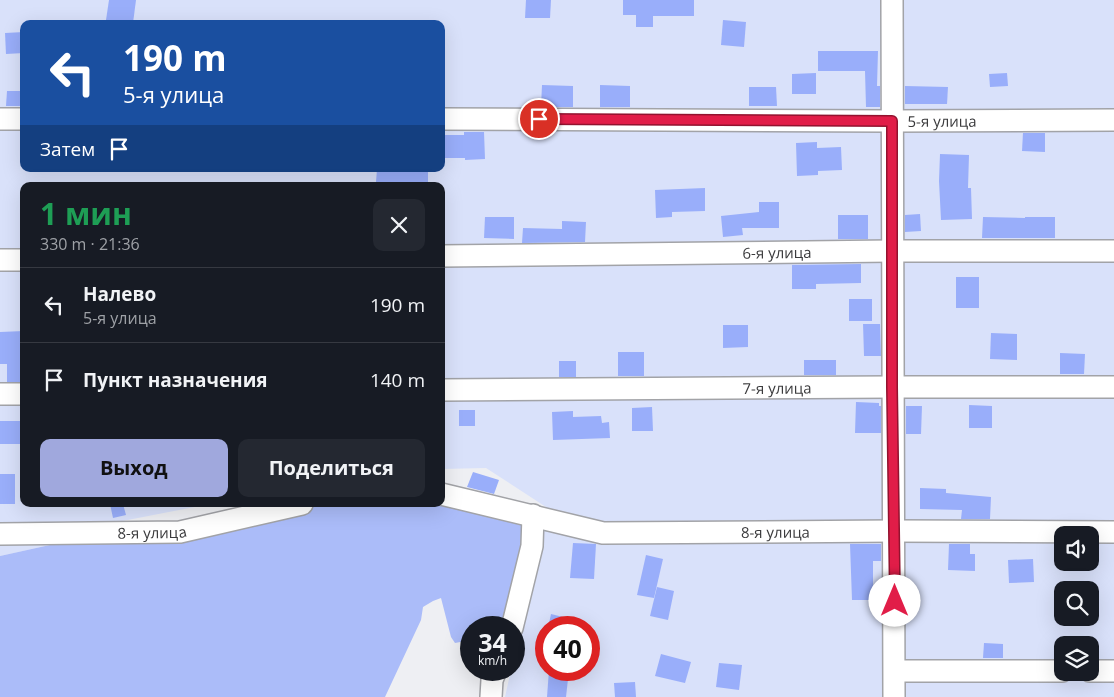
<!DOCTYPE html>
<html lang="ru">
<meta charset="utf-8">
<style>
:root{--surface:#171b24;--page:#242831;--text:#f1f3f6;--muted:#9ea1a6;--line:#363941;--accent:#a0a8dd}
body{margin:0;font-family:"Open Sans",sans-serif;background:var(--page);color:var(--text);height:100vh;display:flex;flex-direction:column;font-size:19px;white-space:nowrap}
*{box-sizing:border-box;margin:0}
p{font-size:16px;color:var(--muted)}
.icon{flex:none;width:28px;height:28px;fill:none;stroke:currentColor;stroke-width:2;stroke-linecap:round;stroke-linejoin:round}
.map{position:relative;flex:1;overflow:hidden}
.drawer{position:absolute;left:20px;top:182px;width:425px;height:325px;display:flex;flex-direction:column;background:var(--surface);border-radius:10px;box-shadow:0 5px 20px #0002}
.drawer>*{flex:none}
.guide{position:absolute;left:20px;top:20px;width:425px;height:152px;border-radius:10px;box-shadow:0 5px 20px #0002;background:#1a4fa0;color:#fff;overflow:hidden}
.tools{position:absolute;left:1054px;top:526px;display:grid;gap:10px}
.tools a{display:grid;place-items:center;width:45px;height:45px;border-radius:10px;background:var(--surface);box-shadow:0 5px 20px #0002;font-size:25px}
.speed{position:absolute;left:460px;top:616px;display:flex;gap:10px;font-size:25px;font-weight:700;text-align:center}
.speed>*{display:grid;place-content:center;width:65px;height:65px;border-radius:50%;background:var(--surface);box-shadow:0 5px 20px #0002;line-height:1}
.speed small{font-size:12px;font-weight:400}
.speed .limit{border:8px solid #d22;background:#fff;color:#111}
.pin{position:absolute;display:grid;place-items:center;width:42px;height:42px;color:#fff;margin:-21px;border:2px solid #fff;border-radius:50%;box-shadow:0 1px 5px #0007}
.me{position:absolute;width:55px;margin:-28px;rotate:0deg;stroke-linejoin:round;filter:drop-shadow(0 0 4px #0008)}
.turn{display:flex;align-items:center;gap:18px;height:105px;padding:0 20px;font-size:22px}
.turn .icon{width:65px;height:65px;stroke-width:2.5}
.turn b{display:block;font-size:35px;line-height:42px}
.then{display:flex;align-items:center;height:48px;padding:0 20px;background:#0003;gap:10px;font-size:19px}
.round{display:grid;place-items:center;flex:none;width:52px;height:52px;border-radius:10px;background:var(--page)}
.overview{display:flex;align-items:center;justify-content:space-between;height:85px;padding:0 20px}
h1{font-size:30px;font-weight:700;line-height:38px;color:#1e9e55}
.cta{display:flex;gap:10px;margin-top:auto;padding:10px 20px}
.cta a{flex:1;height:58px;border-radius:10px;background:var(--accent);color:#111;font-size:20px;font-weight:700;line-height:58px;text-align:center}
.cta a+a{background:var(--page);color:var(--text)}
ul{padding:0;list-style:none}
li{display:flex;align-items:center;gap:15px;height:75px;padding:0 20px;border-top:1px solid var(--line)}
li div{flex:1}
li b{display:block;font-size:19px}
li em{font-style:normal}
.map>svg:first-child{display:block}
.green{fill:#d9e1fa;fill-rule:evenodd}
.forest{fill:#abbcf9}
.building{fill:#99aefa}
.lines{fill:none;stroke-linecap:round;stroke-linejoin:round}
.minor-casing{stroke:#a2a3a7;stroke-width:24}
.minor{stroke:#fff;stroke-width:21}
.route-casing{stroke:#92132f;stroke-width:12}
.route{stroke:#e11d48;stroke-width:9}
.labels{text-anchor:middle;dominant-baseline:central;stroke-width:4;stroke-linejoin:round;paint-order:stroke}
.street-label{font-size:15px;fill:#3b3b3d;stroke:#fff}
</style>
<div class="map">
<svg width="1114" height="697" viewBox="0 0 1114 697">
<rect width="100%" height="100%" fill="#eeeff3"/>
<!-- green -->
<path class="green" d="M0 0H1114V697H505L511 670H514V655L543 511 546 507 486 468 441 469V186H24V504H210L107 524 77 539 0 556ZM24 24H441V169H24ZM1062 535H1090V562H1062ZM1062 590H1090V618H1062ZM546 628H589V670H546ZM1062 645H1090V672H1062Z"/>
<!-- forest -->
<polygon class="forest" points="296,504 441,504 528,524 507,627 471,628 471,640 455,643 451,637 441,598 433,601 423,607 421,620 385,697 0,697 0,556 77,539"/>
<!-- building -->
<g class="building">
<polygon points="109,0 136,0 133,23 106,20"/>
<polygon points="526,0 551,0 550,18 525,18"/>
<polygon points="623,0 694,0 694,16 653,16 653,27 636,27 636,15 623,15"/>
<polygon points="723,20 746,22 744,47 721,45"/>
<polygon points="24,32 24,53 6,54 5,33"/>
<polygon points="818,51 878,51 877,86 880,86 880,107 866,107 865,71 818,71"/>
<polygon points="816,73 816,94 792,94 792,74"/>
<polygon points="1007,73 1008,86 990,87 989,74"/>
<polygon points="542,85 573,86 573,107 541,107"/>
<polygon points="600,85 630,86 630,107 600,107"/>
<polygon points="905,86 948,87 947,104 905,104"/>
<polygon points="749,87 776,87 777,106 749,106"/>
<polygon points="7,91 22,91 22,106 6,106"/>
<polygon points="464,132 484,132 485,159 465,160 465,158 441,158 441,135 464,135"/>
<polygon points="1023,133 1045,133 1045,152 1022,151"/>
<polygon points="817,142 817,148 841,147 842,170 818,171 818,175 797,176 796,143"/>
<polygon points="940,154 969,155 968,188 971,188 972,219 941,220 939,181"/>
<polygon points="377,169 428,169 428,182 376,182"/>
<polygon points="705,188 705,211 672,212 672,217 656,218 655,190"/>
<polygon points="759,202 779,202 779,228 742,228 743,235 723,237 721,216 759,212"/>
<polygon points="920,214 921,231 905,232 905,215"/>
<rect x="838" y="215" width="30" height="24"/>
<polygon points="485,217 514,217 514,239 484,238"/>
<polygon points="983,217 1025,218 1025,217 1055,217 1055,238 982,238"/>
<polygon points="562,221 586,222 585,242 522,243 523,228 562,229"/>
<polygon points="861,264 861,283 816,284 816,289 792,289 792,265"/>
<rect x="956" y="277" width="23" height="31"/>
<rect x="849" y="299" width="23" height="22"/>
<polygon points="863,324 880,324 881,356 864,356"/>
<polygon points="723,325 748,325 748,347 723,348"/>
<polygon points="24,331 24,382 7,382 7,364 0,364 0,332"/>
<polygon points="991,333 1017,334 1017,360 990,359"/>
<rect x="618" y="352" width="26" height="24"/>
<polygon points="1060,353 1085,354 1084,374 1060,374"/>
<rect x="804" y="360" width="32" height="15"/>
<rect x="559" y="361" width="17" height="16"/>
<polygon points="856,402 879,403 879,406 881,406 881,433 855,433"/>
<polygon points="969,405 992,406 992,428 969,428"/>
<polygon points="906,406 922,406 921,434 906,434"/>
<polygon points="652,407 653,431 632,431 632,408"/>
<rect x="459" y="410" width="16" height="16"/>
<polygon points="573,411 573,417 601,416 602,423 609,422 610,438 553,440 552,412"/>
<rect x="0" y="421" width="24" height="23"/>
<polygon points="473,472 499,480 494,494 467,487"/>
<rect x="0" y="474" width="15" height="30"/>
<polygon points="920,488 946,489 946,493 991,497 990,519 961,519 962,510 920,509"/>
<polygon points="110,504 123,504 126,515 113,518"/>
<polygon points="573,543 596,544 594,579 570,578"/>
<polygon points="850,544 881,544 881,561 873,561 873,600 852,600"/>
<polygon points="949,544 970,544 970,554 975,554 975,571 948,570"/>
<polygon points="646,555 663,559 654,598 637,595"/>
<polygon points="1033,559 1034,582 1009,583 1008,560"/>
<polygon points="657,587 674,591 668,620 650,616"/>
<polygon points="551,614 587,623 586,628 548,628"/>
<polygon points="984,643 1003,644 1003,658 983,658"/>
<polygon points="661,654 691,662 685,683 655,676"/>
<polygon points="719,663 742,665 739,690 716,687"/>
<polygon points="549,670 569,670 566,697 547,697"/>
<polygon points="635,682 636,697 615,697 614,683"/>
</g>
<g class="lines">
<!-- minor casing -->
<g class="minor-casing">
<g id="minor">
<polyline points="892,0 894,697"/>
<polyline points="0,119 24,119"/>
<path id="s1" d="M441 119 892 121 1114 120"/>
<path id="s2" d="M441 256 892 251H1114"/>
<polyline points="0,260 24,260"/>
<path id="s3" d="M441 390 892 387H1114"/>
<polyline points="0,394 24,394"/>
<path id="s4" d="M441 494 603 533 895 531 1114 532"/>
<path id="s5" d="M0 534 180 532 302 504"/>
<polyline points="512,628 532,546 533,515"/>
<polyline points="895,671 1062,671"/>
<polyline points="1090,671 1114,671"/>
<polyline points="491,697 492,680 496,670"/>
</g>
</g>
<!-- minor -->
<use href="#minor" class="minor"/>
</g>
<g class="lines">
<!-- route casing -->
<g class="route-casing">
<polyline id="route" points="539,119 892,121 892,387 895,601"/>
</g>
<!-- route -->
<use href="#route" class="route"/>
</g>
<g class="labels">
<!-- street labels -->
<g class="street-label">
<text stroke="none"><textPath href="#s1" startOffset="501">5-я улица</textPath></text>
<text stroke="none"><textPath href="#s2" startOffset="336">6-я улица</textPath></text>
<text stroke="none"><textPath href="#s3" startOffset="336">7-я улица</textPath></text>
<text stroke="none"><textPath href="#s5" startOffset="152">8-я улица</textPath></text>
<text stroke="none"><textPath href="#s4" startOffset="339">8-я улица</textPath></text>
</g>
</g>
</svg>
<div class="tools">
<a><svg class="icon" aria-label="sound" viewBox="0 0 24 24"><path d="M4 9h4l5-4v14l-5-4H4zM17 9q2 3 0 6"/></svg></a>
<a><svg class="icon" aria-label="search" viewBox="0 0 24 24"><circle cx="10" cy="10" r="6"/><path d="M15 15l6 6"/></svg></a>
<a><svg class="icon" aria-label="layers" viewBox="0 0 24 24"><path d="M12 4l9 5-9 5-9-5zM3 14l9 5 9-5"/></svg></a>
</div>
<div class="speed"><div>34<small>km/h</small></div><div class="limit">40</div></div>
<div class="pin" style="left:539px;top:119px;background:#d93025"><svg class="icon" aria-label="arrive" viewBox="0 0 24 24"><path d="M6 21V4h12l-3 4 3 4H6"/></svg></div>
<svg class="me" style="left:895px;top:601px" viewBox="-20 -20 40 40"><circle r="19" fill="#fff"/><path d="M0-13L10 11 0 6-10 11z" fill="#e11d48"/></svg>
<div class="guide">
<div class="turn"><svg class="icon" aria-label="left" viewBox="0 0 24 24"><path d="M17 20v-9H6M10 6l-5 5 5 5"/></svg><div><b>190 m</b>5-я улица</div></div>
<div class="then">Затем<svg class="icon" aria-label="arrive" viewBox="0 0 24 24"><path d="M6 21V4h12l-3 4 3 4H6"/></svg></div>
</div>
<section class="drawer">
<div class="overview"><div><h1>1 мин</h1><p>330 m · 21:36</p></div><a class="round"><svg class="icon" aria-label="close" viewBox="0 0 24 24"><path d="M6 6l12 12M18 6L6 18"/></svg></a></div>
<ul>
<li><svg class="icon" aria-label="left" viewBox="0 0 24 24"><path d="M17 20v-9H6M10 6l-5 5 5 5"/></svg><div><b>Налево</b><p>5-я улица</p></div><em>190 m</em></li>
<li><svg class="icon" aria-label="arrive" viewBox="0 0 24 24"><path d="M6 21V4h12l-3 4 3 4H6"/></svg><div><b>Пункт назначения</b></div><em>140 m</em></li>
</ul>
<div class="cta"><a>Выход</a><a>Поделиться</a></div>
</section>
</div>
